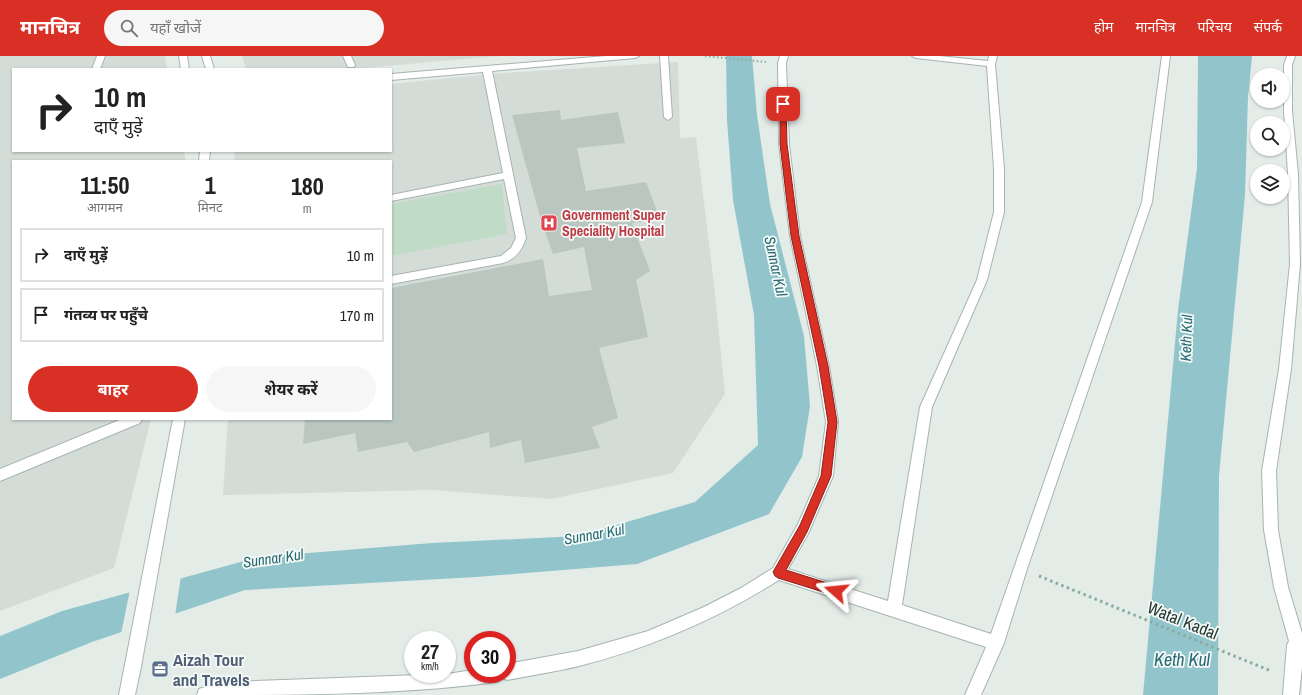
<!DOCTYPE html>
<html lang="hi">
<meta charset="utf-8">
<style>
:root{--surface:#fff;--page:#f6f6f6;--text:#222;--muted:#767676;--line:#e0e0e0;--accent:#d93025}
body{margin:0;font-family:"Archivo Narrow","Noto Sans Devanagari",sans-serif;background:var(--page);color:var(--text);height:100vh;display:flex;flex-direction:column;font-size:15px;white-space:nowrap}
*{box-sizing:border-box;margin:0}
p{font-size:13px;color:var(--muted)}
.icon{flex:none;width:22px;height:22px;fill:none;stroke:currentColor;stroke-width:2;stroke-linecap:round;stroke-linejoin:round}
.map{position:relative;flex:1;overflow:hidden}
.sheet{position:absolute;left:12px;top:104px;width:380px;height:260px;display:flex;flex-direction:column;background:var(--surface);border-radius:0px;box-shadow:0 1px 3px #0004}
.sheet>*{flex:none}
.top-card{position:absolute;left:12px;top:12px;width:380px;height:84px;border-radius:0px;box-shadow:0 1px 3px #0004;background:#fff;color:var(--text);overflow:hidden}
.fabs{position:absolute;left:1250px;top:12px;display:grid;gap:8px}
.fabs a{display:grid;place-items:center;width:40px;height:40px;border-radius:50%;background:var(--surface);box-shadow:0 1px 3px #0004;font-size:20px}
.speed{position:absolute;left:404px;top:575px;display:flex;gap:8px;font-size:20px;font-weight:700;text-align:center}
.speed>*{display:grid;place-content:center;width:52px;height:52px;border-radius:50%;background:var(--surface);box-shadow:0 1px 3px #0004;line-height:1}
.speed small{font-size:10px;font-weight:400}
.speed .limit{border:6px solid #d22;background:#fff;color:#111}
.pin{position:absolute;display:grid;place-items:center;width:34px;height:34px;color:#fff;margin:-17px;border-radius:8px;box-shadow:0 2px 6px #0006}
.me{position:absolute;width:44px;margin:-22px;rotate:288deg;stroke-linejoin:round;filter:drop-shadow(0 0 3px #0008)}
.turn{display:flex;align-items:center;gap:14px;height:84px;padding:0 16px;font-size:18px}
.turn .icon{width:52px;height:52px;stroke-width:2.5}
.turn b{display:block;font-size:28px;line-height:34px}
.eta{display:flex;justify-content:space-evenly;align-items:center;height:68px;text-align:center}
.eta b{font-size:24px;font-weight:700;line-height:28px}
.primary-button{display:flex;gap:8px;margin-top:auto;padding:8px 16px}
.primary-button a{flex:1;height:46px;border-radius:24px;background:var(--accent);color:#fff;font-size:16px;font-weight:700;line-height:46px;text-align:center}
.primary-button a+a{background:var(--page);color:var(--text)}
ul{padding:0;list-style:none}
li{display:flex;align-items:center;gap:12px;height:54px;margin:0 8px 6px;padding:0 8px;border:2px solid var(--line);border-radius:0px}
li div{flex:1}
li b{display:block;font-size:15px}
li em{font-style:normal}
header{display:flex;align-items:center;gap:24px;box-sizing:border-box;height:56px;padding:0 20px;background:var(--accent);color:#fff}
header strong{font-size:19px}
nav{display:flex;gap:22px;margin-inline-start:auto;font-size:14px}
.search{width:280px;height:36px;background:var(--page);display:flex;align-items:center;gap:10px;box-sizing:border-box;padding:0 14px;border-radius:22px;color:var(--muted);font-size:15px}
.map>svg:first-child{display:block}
.built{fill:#d3dcd7}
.green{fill:#c0dbc6}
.water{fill:#92c5cb}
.pier{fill:#e4ece8}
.building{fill:#bac7c1}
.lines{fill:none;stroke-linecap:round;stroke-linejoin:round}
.minor-casing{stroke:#a7b4af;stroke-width:2}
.path-far1{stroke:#88ada0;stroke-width:2;stroke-dasharray:1.5 2.5;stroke-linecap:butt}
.path{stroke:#88ada0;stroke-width:3;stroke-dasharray:2.5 3.5;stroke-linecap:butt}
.minor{fill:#fff;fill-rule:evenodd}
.route{fill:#d93025;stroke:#8d1f18}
.labels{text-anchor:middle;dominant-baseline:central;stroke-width:3.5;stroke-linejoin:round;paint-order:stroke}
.health-label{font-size:14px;font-weight:bold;fill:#be3a42;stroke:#f5f9f7;text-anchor:start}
.water-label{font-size:15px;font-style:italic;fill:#256972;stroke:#f5f9f7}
.near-street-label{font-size:17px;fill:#253c35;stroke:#f5f9f7}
.near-service-label{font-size:17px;font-weight:bold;fill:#4e5e75;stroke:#f5f9f7;text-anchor:start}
.near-water-label{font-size:18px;font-style:italic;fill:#256972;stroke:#f5f9f7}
</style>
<header>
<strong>मानचित्र</strong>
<div class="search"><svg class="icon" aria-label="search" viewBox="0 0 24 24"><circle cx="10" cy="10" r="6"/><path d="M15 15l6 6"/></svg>यहाँ खोजें</div>
<nav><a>होम</a><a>मानचित्र</a><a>परिचय</a><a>संपर्क</a></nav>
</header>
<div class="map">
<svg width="1302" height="639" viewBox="0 0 1302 639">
<rect width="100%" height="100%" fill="#e4ece8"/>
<!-- built -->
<g class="built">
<polygon points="0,0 165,0 167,13 13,13 13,95 184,95 185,102 185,105 13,105 13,363 151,363 114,512 0,555"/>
<polygon points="242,0 499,0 352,13 246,13"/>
<polygon points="678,6 680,82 696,81 714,229 725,338 673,417 551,443 432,434 223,439 228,363 391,363 391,105 235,105 234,95 391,95 391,28 490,18"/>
</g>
<!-- green -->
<polygon class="green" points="502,128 507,178 391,200 391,148"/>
<!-- water -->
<g class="water">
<polygon points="726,0 752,0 757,59 770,148 804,280 810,350 802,401 769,458 637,508 476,521 245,534 92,586 0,623 0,580 62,555 259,501 432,487 579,480 695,446 758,389 754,259 733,144 727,64"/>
<polygon points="1198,0 1252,0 1248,41 1245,139 1219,420 1218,639 1143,639 1178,254 1197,112"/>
</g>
<!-- pier -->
<polygon class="pier" points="181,520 175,560 121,578 130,534"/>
<!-- building -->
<polygon class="building" points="560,54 561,64 618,56 625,87 577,92 586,135 646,126 660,163 632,167 650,215 636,224 648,281 599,292 618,362 592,371 600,392 525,407 521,384 490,392 489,376 414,396 407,386 358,396 355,377 303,388 305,363 391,363 391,232 543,203 549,240 592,234 584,191 553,198 541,164 512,59"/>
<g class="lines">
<!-- minor casing -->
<g class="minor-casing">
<g id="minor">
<polygon points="97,0 105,0 100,13 92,13"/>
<polygon points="179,0 187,0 189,13 181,13"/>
<polygon points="202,0 210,0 214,13 206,13"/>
<polygon points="343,0 351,0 355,9 354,11 348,11"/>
<path d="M606 0H639L635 2 492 15 526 182C522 194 516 203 503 207L391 228V220L501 200 511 192 516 182 504 123 391 145V139L503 117 483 16 391 24V18Z"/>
<polygon points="660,0 668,0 672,61 668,64 664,61"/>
<path d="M780 0H788L786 7 789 88 800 180 829 310 838 366 833 420 808 478 788 513 888 545 920 351 977 224 994 156V113L987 10 916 2 912 0H939L988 5 989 0H997L995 8 1004 113V156L987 224 932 351 902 549 991 578 1142 146 1162 0H1170L1152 146 1027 513 1004 587 981 639H965L986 591 779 524C717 563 650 592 579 610 555 616 531 619 507 624L503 622 497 626C398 639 297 639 197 639L199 633 205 631 255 625 447 618 473 614V618H507V608L578 595 648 575 704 551 741 532 773 512 798 468 819 420 826 366 817 310 790 180 779 88 778 7Z"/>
<polygon points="1287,0 1295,0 1292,9 1292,55 1298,118 1300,208 1291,313 1276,415 1278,474 1288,531 1302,577 1302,611 1299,639 1283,639 1287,589 1289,585 1274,531 1264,474 1262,415 1279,313 1290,208 1288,118 1284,55 1284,9"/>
<polygon points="200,95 210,95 209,105 199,105"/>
<polygon points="122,363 142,363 140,367 0,425 0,413"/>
<polygon points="173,363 185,363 141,611 135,639 119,639"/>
</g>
</g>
<!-- path-far1 -->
<polyline class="path-far1" points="705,0 766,6"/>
<!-- path -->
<polyline class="path" points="1039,520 1271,615"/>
<!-- minor -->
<use href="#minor" class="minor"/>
</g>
<!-- route -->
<polygon class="route" points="780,46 786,48 787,88 799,180 828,310 837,366 831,420 807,476 786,514 840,531 842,535 840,539 836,540 778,522 775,520 773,516 800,469 821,420 828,366 819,310 791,180 780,88"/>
<!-- icons -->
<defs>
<g id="hospital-square" transform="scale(0.9)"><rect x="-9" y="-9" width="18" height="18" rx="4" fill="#e0444e" stroke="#f5f9f7"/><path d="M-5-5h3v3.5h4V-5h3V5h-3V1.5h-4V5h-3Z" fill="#fff"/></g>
<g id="office-square" transform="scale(0.9)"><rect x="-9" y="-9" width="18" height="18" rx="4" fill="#5c6f8a" stroke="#f5f9f7"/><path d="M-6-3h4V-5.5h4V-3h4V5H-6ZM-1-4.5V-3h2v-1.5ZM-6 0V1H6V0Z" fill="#fff"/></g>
</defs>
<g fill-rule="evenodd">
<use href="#hospital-square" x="549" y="167"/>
<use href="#office-square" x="160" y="613"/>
</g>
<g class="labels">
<!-- health labels -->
<g class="health-label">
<text x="562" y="159">Government Super<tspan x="562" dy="16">Speciality Hospital</tspan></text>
</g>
<!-- water labels -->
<g class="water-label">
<text transform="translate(776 210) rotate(78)">Sunnar Kul</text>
<text transform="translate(1186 282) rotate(-88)">Keth Kul</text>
<text transform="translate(594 478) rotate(-10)">Sunnar Kul</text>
<text transform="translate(273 502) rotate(-8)">Sunnar Kul</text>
</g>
<!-- near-street labels -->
<g class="near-street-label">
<text transform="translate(1183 564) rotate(22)">Watal Kadal</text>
</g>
<!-- near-service labels -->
<g class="near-service-label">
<text x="173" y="603">Aizah Tour<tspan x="173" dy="20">and Travels</tspan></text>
</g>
<!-- near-water labels -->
<g class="near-water-label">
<text x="1182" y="603">Keth Kul</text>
</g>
</g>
</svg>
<div class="fabs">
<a><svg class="icon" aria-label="sound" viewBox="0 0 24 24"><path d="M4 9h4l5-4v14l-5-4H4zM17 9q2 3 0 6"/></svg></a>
<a><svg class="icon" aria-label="search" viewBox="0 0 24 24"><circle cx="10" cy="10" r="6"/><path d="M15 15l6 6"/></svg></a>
<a><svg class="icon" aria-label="layers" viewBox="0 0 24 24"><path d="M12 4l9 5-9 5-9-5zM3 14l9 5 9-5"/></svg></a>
</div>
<div class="speed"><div>27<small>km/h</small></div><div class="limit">30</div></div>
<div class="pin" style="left:783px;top:48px;background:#d93025"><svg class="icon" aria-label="arrive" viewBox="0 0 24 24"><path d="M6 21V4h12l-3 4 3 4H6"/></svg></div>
<svg class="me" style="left:836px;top:535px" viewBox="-20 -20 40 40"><path d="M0-17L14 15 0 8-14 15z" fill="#d93025" stroke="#fff" stroke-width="4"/></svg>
<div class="top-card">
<div class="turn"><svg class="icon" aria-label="right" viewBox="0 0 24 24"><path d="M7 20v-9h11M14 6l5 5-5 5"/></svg><div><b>10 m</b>दाएँ मुड़ें</div></div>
</div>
<section class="sheet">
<div class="eta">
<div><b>11:50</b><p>आगमन</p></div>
<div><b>1</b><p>मिनट</p></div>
<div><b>180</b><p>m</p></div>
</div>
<ul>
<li><svg class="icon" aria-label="right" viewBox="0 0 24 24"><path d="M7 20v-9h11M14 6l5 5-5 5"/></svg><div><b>दाएँ मुड़ें</b></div><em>10 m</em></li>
<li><svg class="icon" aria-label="arrive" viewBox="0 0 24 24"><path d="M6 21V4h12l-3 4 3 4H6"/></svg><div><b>गंतव्य पर पहुँचे</b></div><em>170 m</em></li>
</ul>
<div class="primary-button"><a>बाहर</a><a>शेयर करें</a></div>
</section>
</div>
